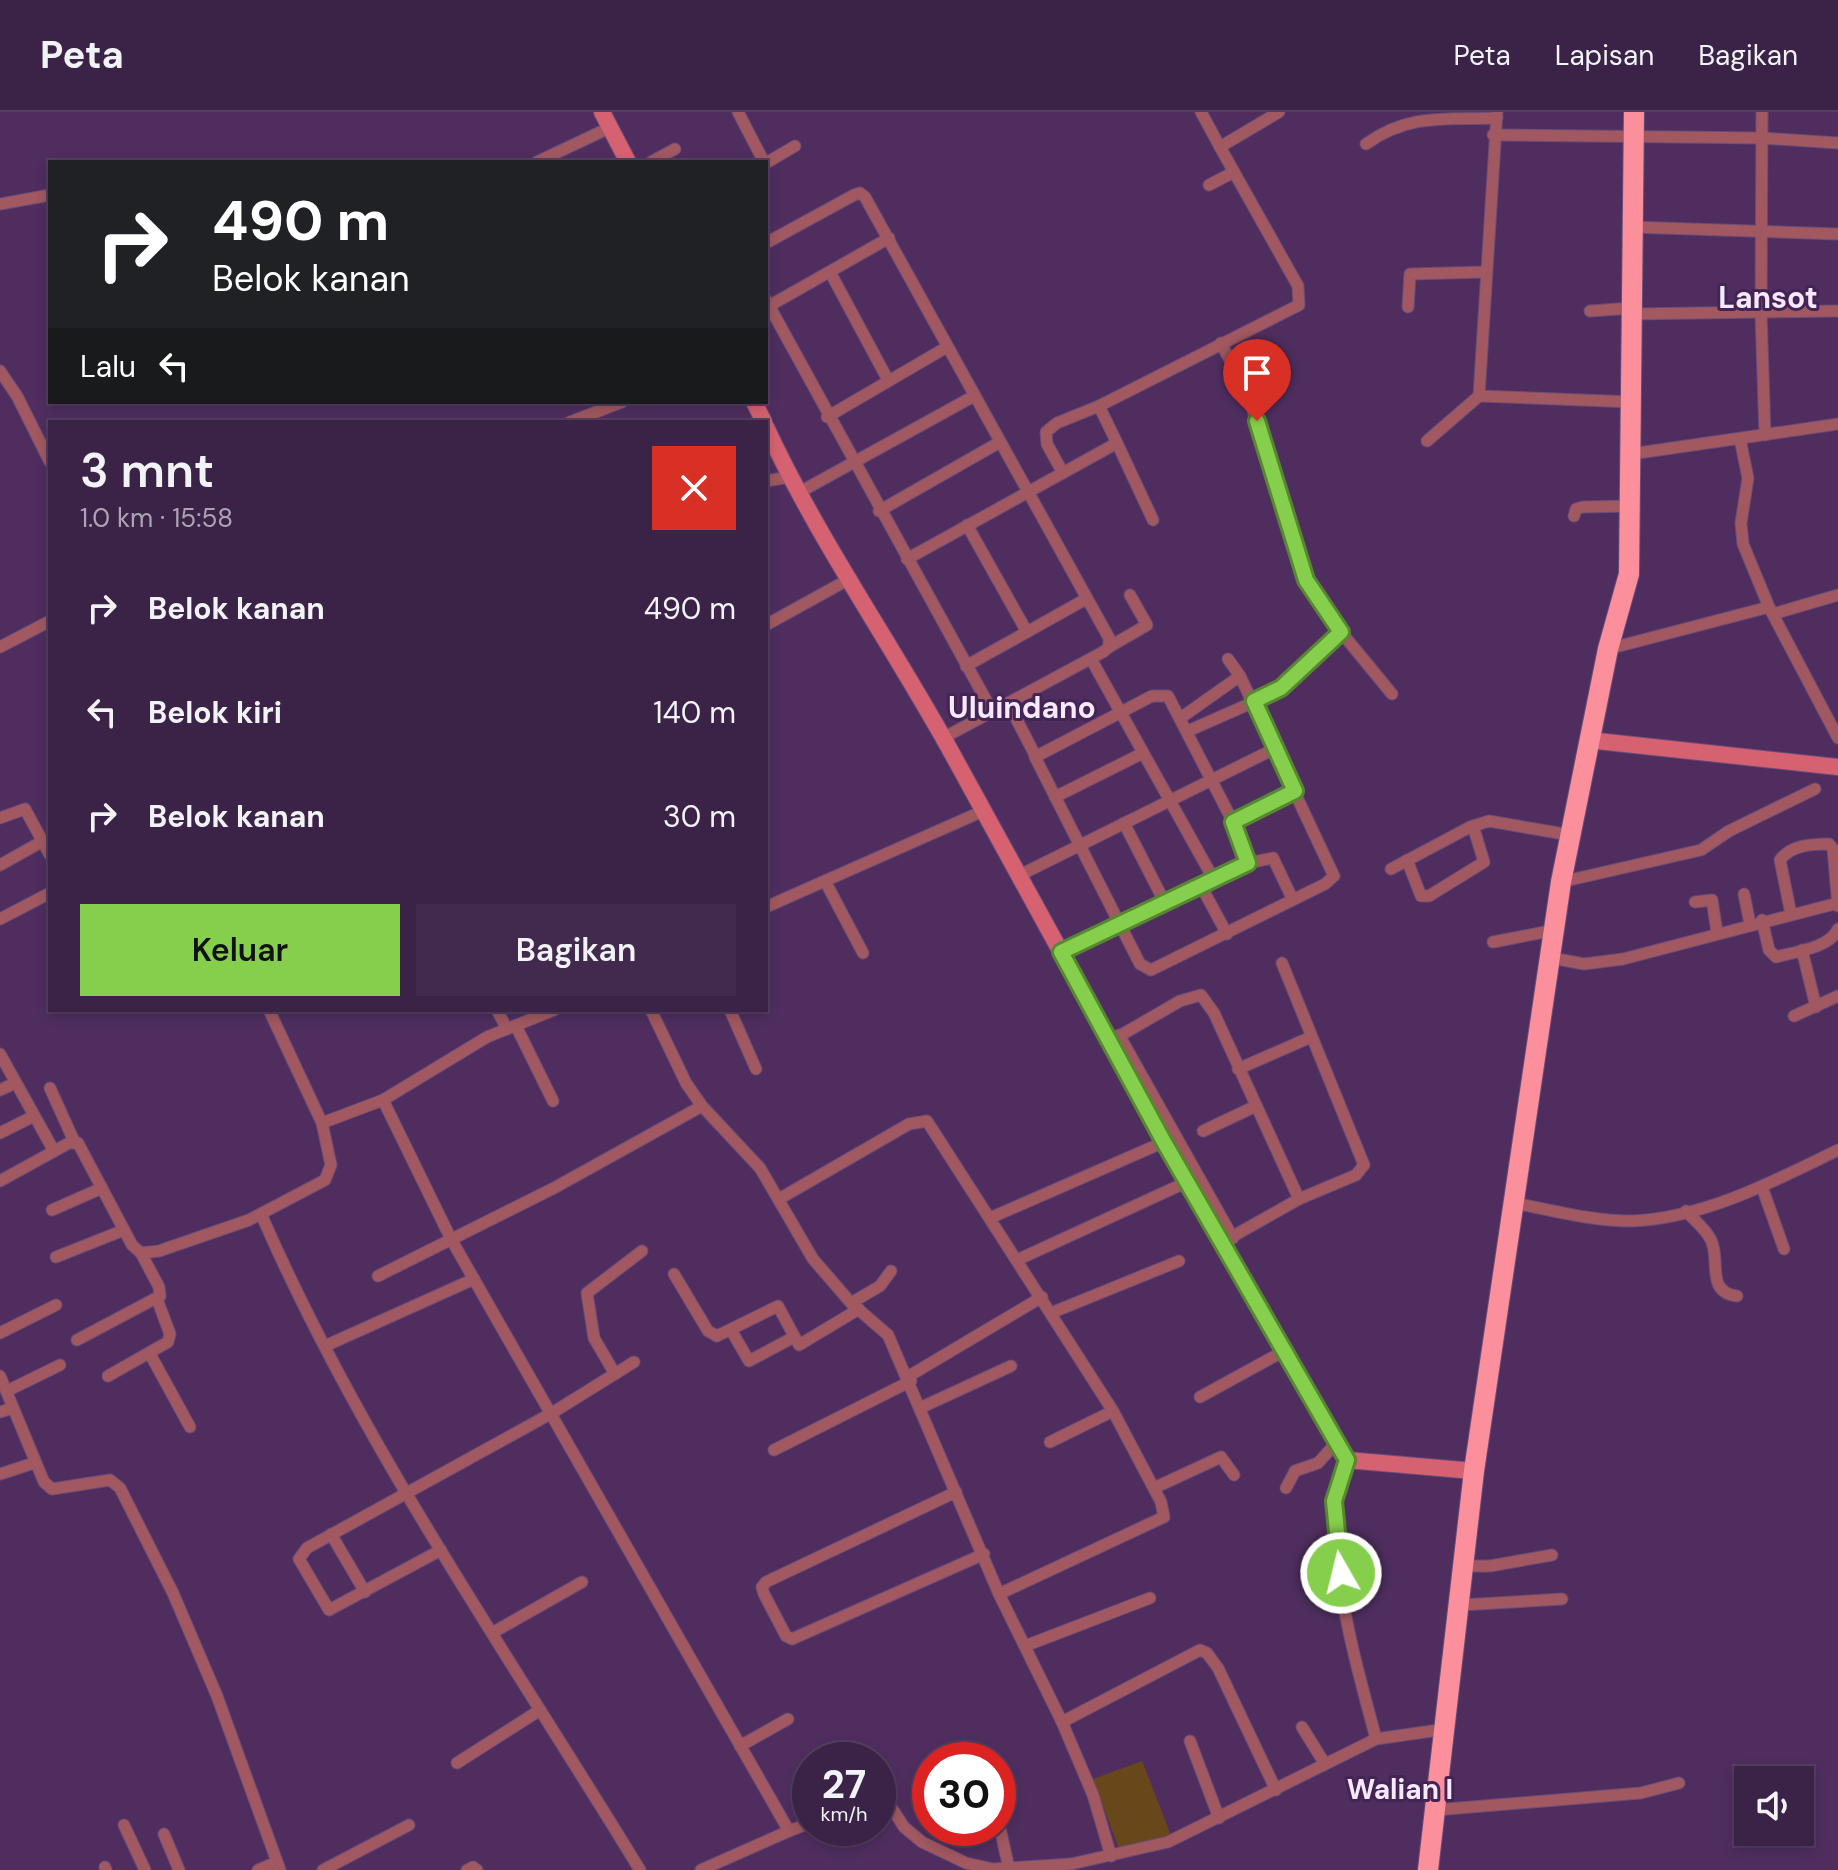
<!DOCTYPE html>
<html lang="id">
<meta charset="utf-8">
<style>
:root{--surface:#3b2247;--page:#422a4e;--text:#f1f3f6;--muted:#aca4b4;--line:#543f60;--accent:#86cf4c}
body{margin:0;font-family:"DM Sans",sans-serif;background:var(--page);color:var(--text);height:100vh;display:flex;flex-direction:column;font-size:30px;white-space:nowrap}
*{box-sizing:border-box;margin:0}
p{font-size:26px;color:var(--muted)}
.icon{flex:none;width:44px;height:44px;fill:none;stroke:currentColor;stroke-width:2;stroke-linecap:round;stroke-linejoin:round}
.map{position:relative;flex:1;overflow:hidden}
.details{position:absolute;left:48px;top:308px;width:720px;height:592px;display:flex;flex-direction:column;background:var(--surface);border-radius:0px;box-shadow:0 4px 12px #0003,0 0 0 2px var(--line)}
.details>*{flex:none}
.top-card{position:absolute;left:48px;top:48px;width:720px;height:244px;border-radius:0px;box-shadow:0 4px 12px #0003,0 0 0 2px var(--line);background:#202124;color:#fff;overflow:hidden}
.controls{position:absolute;left:1734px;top:1654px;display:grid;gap:16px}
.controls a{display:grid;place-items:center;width:80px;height:80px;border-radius:0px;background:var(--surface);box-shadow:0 4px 12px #0003,0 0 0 2px var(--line);font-size:40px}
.speed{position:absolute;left:792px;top:1630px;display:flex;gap:16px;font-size:40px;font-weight:700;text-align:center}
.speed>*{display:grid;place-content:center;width:104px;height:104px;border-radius:50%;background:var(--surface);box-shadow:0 4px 12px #0003,0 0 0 2px var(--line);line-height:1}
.speed small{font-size:20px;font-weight:400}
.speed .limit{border:12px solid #d22;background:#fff;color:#111}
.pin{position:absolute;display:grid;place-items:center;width:68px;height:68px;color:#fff;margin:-82px -34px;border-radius:50% 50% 50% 0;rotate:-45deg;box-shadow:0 0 8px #0007}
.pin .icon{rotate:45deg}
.me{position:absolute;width:88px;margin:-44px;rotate:352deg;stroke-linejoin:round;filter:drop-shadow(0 0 6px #0008)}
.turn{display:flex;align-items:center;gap:28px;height:168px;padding:0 32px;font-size:36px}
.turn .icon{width:104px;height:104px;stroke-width:2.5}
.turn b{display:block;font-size:56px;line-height:68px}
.then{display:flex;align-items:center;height:76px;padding:0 32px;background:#0003;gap:16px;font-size:30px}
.round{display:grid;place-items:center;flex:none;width:84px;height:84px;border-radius:0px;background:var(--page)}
.head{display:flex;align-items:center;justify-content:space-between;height:136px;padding:0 32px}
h1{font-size:48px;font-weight:600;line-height:60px}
.button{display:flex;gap:16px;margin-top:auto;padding:16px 32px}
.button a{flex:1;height:92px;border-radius:0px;background:var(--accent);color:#111;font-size:32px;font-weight:600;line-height:92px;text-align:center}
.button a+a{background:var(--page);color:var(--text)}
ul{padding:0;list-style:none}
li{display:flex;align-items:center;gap:24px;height:104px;padding:0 32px}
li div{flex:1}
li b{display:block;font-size:30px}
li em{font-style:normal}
header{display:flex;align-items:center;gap:48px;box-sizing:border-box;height:112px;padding:0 40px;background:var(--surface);border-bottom:2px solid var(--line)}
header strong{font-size:38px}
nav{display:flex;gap:44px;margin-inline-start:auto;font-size:28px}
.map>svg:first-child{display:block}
.garden{fill:#68481a}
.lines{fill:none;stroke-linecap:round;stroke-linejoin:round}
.street-casing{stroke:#6a4c78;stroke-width:13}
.secondary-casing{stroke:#6a4c78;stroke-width:18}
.highway-casing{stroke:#6a4c78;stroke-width:22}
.street{stroke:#a15860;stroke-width:11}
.secondary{stroke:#d66271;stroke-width:16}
.highway{stroke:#fb909c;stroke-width:20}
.route-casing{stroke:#578731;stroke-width:20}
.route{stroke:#86cf4c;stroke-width:14}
.labels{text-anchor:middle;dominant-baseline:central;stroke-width:6;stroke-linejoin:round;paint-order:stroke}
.neighbourhood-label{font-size:28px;font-weight:bold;fill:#f5e9fb;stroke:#442454}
.quarter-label{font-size:30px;font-weight:bold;fill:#f5e9fb;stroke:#442454}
</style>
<header>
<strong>Peta</strong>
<nav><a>Peta</a><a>Lapisan</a><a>Bagikan</a></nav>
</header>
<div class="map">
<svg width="1838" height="1758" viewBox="0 0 1838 1758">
<rect width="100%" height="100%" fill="#4f2e5f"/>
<!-- garden -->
<polygon class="garden" points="1142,1649 1172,1726 1121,1742 1093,1667"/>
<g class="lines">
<!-- street casing -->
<g class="street-casing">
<g id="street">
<polyline points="738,0 764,50"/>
<polyline points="1201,0 1220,35"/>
<polyline points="1497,0 1479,284 1633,290"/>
<polyline points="1762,0 1761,201 1765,323"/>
<polyline points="1493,23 1762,26 1838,31"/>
<path d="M1366 32C1409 1 1446 8 1497 6"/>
<polyline points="537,50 609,16"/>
<polyline points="651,50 675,37"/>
<polyline points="766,51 795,34"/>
<polyline points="1209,73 1234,60"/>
<polyline points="0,92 50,83"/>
<polyline points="1632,115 1838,122"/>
<polyline points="766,131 854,83 860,81 865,85 1109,526 1109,535 1103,540 943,626"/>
<polyline points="830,160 888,268"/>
<polyline points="766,188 992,599"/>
<polyline points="769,194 889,126"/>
<polyline points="1408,195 1410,162 1485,160"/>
<polyline points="1590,199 1632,196"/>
<polyline points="1632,202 1838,199"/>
<polyline points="1221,231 1248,283 1306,468 1341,520 1392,582"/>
<polyline points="0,259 17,284 50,350"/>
<polyline points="827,305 947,235"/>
<polyline points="570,310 622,290"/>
<polyline points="1740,327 1748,366 1741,411 1743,432 1769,495"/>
<polyline points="1427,329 1479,284"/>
<polyline points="1117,331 1153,408"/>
<polyline points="1631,342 1838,312"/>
<polyline points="1063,361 1047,332 1046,320 1057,311 1099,294"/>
<polyline points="766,369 789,365"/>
<polyline points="798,381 974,284"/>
<polyline points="879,399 1000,330"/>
<polyline points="1574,404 1576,397 1583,395 1630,394"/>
<polyline points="967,413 1027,520"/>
<polyline points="907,447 1117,331 1099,294 1299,193 1298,174 1220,35 1279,0"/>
<polyline points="1773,502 1838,483"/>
<polyline points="766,513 851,466"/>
<polyline points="0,535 50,509"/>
<polyline points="1109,535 1147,513 1130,483"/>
<polyline points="1608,537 1769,495 1838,626"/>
<polyline points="1228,547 1240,564"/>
<polyline points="966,554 1086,487"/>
<polyline points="1008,591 1035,643"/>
<polyline points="1182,605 1240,564 1334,764 1325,772 1151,858 1140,852 1035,645 1152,584 1168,584 1233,710 1248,751 1273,746 1293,788"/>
<polyline points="1188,619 1274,581 1341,520"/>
<polyline points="1055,685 1143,641"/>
<polyline points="0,706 25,697 50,743"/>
<polyline points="1233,710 1295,679"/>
<polyline points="1124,711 1164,789"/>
<polyline points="1407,748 1421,784 1429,784 1484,750 1473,714"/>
<polyline points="0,753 43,729"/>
<polyline points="1391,757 1470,715 1489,709 1570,723"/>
<polyline points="1018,764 1274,637"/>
<polyline points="1213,766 1248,751"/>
<polyline points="825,769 863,841"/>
<polyline points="1561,770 1701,738 1729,719 1815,677"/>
<polyline points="1200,772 1227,822"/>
<polyline points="1744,782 1750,812"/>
<polyline points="1695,790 1712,788 1717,820"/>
<polyline points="766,795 983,699"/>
<path d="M1791 802 1780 748C1791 733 1811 732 1829 732L1833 737 1838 794"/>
<polyline points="0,807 50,781"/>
<path d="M1762 808 1769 838 1776 845C1794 840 1830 836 1838 817"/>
<polyline points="1493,830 1555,818"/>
<polyline points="1802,838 1816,895"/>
<polyline points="1061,840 1213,766 1091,547"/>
<polyline points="1552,846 1584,852 1623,847 1838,791"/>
<polyline points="269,898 322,1011"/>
<polyline points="497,898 507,917"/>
<polyline points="651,898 686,971 702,994 760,1056 813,1147 851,1191 888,1223 999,1482 1062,1610 1093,1683 1111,1744"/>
<polyline points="730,898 756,957"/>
<polyline points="1794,904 1838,884"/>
<polyline points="516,914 553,989"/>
<polyline points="1119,923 1233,1126"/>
<polyline points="1109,930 1180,889 1201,883 1214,901 1299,1087"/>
<polyline points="0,942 54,1039"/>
<polyline points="1238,957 1311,925"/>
<polyline points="50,976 74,1029"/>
<polyline points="0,978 15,971"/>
<polyline points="383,988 451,1127 789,1719 810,1711"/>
<polyline points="1203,1019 1256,994"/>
<polyline points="0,1021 34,1004"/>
<polyline points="0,1069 69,1031 78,1031 132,1133 141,1141 159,1139 249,1108 325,1068 331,1053 322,1011 383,988 487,925 554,898"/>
<polyline points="1762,1075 1784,1137"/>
<polyline points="779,1087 909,1012 927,1009 1113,1299 1161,1390 1164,1405 999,1482"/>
<path d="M1514 1091C1551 1098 1592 1109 1630 1109 1703 1107 1774 1069 1838 1038"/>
<polyline points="52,1098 102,1076"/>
<path d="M1686 1099C1694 1108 1706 1117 1711 1128 1721 1148 1705 1180 1737 1184"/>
<path d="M261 1102C362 1334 509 1543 640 1758"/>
<polyline points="990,1106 1164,1030"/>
<polyline points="1221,1131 1299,1087 1356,1063 1364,1053 1282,851"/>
<polyline points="56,1145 124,1118"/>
<polyline points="1017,1148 1187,1070"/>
<polyline points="674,1162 708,1219 717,1224 778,1194 799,1233 859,1197"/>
<polyline points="378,1164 554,1076 702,994"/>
<polyline points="851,1191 880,1174 891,1159"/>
<polyline points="1051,1201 1179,1149"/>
<polyline points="731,1218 749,1249 794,1225"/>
<polyline points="0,1221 56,1193"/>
<polyline points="77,1228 160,1184 159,1175 141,1141"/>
<polyline points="325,1234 474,1167"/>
<polyline points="150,1242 190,1315"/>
<polyline points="615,1262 594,1226 587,1181 642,1139"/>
<polyline points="0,1264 44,1370 52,1377 110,1368 120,1376 173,1481 217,1584 280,1758"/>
<polyline points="108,1264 168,1230 170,1222 157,1187"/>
<polyline points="909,1264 1042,1185"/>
<polyline points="7,1279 60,1253"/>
<polyline points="1200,1285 1284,1239"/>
<polyline points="920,1296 1011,1254"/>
<polyline points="0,1300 13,1296"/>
<polyline points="1050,1330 1113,1299"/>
<polyline points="774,1338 911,1269"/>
<path d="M1347 1348C1315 1418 1357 1553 1376 1627"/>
<polyline points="0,1362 34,1351"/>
<polyline points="1154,1376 1221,1345 1234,1363"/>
<polyline points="1286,1376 1295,1359 1318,1351 1337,1330"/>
<polyline points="956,1380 766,1470 762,1475 764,1482 786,1524 792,1527 984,1442"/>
<polyline points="331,1422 365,1480"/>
<polyline points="441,1438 329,1498 299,1447 307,1436 552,1301 634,1250"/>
<polyline points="1464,1454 1490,1454 1552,1443"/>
<polyline points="1461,1493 1562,1487"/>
<polyline points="492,1521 582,1470"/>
<polyline points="1025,1534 1150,1486"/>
<polyline points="1062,1610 1200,1538 1207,1541 1218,1556 1276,1678"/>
<polyline points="1302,1615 1325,1652"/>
<polyline points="1190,1629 1219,1706"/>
<polyline points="740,1634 788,1607"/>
<polyline points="457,1651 540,1598"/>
<polyline points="878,1690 891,1695 904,1715 922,1730 966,1751 993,1757 1071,1752 1168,1730 1376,1627 1446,1617"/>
<polyline points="1435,1698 1641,1681 1679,1671"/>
<polyline points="998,1707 1009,1757"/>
<polyline points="124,1713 145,1758"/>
<polyline points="164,1722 179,1758"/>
<polyline points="105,1755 106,1758"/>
<polyline points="258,1758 277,1750"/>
<polyline points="323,1758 409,1713"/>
<polyline points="467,1758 473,1755 477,1758"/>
<polyline points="701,1758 789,1719"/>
</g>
</g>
<!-- secondary casing -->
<g class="secondary-casing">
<g id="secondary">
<polyline points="602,0 628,50"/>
<polyline points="754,290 764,310"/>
<path d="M766 315C818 427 889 528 949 636 1080 874 1209 1114 1347 1348L1474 1359"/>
<polyline points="1588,628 1838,655"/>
</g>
</g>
<!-- highway casing -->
<g class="highway-casing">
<polyline id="highway" points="1428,1758 1474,1359 1561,770 1608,537 1629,462 1634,0"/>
</g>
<!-- street -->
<use href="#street" class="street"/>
<!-- secondary -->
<use href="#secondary" class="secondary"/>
<!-- highway -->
<use href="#highway" class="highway"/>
</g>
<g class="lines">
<!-- route casing -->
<g class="route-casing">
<polyline id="route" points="1257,309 1306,468 1341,520 1281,576 1254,589 1295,679 1233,710 1248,751 1061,840 1164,1030 1347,1348 1334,1389 1341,1461"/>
</g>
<!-- route -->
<use href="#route" class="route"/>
</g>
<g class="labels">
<!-- neighbourhood labels -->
<g class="neighbourhood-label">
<text x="1400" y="1677">Walian I</text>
</g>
<!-- quarter labels -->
<g class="quarter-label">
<text x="1768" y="185">Lansot</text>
<text x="1022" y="595">Uluindano</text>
</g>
</g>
</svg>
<div class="controls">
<a><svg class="icon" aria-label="sound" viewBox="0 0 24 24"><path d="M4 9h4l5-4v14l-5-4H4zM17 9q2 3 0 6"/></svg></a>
</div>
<div class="speed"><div>27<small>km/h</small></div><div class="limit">30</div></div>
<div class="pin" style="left:1257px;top:309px;background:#d93025"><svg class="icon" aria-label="arrive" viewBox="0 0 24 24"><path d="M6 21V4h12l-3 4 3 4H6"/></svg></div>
<svg class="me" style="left:1341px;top:1461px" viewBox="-20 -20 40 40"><circle r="17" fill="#86cf4c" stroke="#fff" stroke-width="3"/><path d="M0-11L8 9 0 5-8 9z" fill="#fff"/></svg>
<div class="top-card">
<div class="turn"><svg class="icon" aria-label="right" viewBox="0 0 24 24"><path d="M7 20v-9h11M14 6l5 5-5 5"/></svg><div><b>490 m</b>Belok kanan</div></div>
<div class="then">Lalu<svg class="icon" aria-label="left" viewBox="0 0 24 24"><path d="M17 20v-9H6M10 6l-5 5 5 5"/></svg></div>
</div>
<section class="details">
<div class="head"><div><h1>3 mnt</h1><p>1.0 km · 15:58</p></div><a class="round" style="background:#d93025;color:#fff"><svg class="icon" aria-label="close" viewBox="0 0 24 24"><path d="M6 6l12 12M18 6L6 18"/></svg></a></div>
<ul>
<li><svg class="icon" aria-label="right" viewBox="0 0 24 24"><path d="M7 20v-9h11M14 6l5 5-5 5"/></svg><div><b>Belok kanan</b></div><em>490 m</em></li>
<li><svg class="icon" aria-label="left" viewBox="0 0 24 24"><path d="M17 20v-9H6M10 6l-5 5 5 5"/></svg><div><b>Belok kiri</b></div><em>140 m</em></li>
<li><svg class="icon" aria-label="right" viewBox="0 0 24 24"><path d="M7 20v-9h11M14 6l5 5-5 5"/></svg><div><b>Belok kanan</b></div><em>30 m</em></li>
</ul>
<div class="button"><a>Keluar</a><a>Bagikan</a></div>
</section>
</div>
